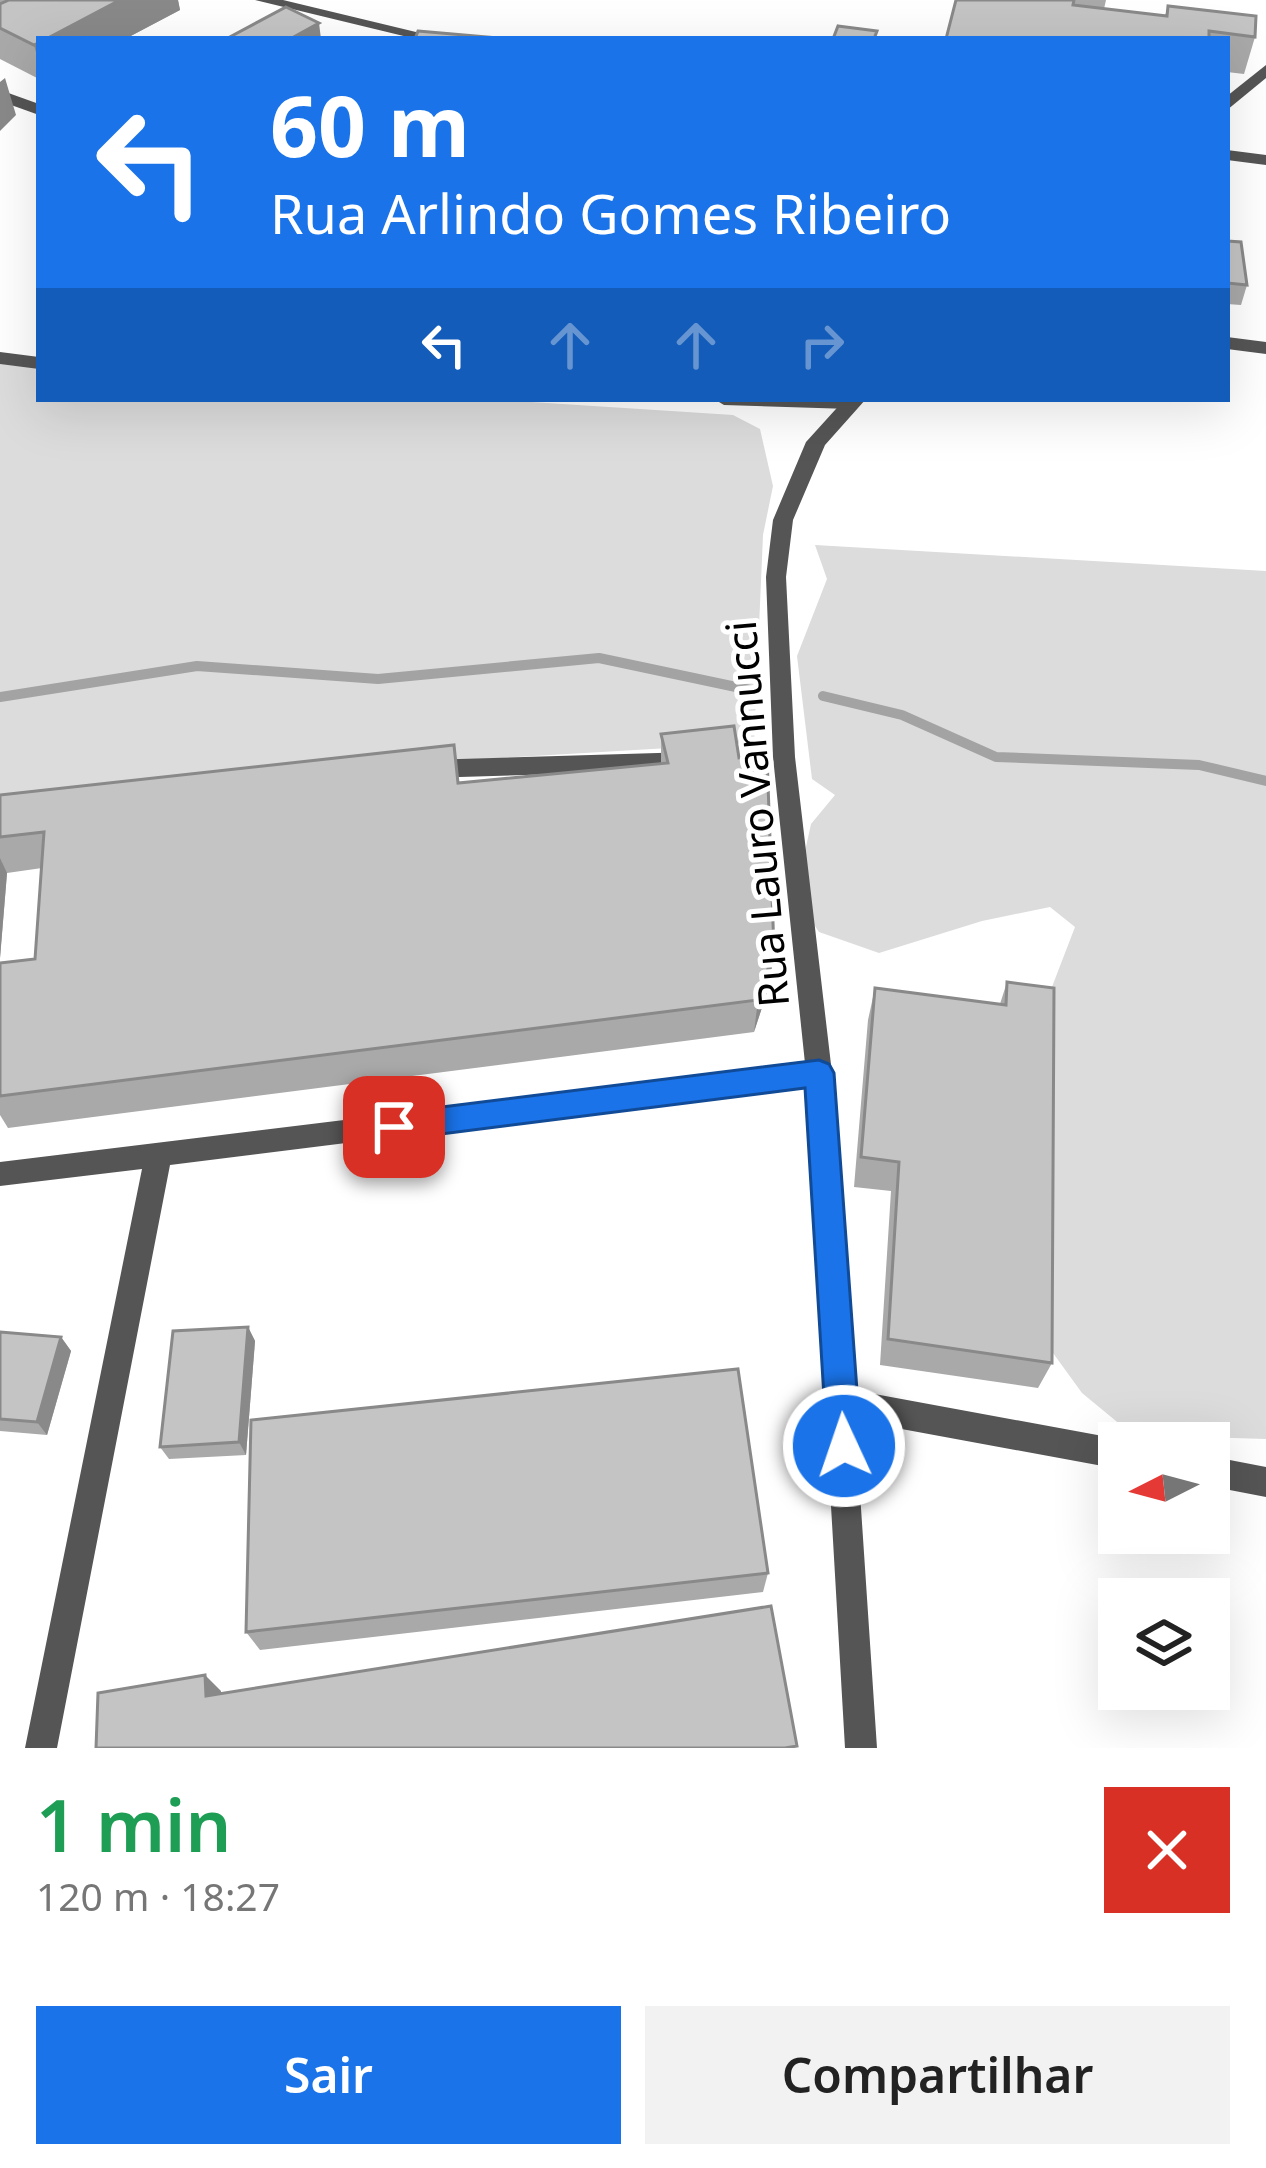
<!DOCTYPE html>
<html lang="pt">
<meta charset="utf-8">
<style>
:root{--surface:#fff;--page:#f2f2f2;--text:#222;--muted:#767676;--accent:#1a73e8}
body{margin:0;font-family:"Noto Sans",sans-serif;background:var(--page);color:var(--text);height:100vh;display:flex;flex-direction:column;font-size:45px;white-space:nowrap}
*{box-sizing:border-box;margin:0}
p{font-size:39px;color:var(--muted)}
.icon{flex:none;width:66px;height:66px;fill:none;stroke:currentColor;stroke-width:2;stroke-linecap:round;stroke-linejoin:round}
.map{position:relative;height:1748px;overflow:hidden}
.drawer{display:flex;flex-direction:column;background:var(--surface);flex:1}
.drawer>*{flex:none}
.banner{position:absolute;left:36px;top:36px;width:1194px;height:366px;border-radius:0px;box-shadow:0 12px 48px #0002;background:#1a73e8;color:#fff;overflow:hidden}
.needle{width:78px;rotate:264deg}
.tools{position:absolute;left:1098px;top:1422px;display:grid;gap:24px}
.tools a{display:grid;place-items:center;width:132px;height:132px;border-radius:0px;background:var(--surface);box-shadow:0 12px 48px #0002;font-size:60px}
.pin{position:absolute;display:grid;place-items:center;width:102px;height:102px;color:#fff;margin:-51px;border-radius:24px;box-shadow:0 6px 18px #0006}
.me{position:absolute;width:132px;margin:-66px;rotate:357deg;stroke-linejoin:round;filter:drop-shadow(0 0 9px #0008)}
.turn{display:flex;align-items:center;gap:42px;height:252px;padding:0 36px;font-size:54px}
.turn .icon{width:156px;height:156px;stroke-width:2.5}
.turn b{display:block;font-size:84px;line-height:102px}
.lanes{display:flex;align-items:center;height:114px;padding:0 36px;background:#0003;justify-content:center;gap:60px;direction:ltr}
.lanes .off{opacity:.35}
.round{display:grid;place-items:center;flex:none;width:126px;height:126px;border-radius:0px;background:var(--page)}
.summary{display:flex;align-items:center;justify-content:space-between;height:204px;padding:0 36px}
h1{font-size:72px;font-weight:600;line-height:90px;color:#1e9e55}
.action{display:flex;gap:24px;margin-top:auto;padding:24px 36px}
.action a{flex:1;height:138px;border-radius:0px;background:var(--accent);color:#fff;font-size:48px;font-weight:600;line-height:138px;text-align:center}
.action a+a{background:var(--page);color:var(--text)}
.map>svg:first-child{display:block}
.green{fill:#dcdcdc}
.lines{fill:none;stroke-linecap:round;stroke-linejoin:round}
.stream{stroke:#a3a3a3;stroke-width:10}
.service{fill:#555;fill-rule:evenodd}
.minor{fill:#555;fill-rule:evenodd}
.tertiary{fill:#555;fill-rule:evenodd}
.wall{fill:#a9a9a9}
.shaded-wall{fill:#898989}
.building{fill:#c4c4c4;stroke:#898989;stroke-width:3}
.route{fill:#1a73e8;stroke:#114b97;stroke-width:3}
.labels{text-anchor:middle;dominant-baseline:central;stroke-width:10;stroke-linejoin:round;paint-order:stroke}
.street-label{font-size:42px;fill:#000;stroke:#fff}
</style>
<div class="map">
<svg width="1266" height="1748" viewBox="0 0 1266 1748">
<rect width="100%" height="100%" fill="#fff"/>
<!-- green -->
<g class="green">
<polygon points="0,358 39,363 39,399 486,399 733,415 760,429 773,486 763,535 754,743 249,773 0,801"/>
<polygon points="815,545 1266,571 1266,1439 1133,1435 1082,1393 1053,1353 1050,992 1075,927 1050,907 982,921 879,953 819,932 795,897 811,824 835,795 812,779 797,656 827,579"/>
</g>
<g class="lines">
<!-- stream -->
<g class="stream">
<polyline points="823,696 902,715 996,757 1199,765 1266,781"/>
<polyline points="0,697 197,666 378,679 599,658 755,691"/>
</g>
<!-- service -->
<g class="service">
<polygon points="0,90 39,104 39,115 0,101"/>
<polygon points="691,752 702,761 691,770 426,778 415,769 426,760"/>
</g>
<!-- minor -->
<g class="minor">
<polygon points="255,0 283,0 445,39 416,39"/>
<polygon points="1227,150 1266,155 1266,165 1227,160"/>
<polygon points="1227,337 1266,342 1266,354 1227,349"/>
<polygon points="0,352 39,357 39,369 0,364"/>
<polygon points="714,399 857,399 860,403 850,409 724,405"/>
<polygon points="819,1062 828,1065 832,1073 828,1081 819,1084 170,1165 57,1748 25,1748 142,1169 0,1186 0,1162"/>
<polygon points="842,1388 1119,1439 1129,1443 1119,1443 1119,1469 842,1418 832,1413 827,1403 832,1393"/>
<polygon points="1209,1456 1266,1467 1266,1497 1209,1486"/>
</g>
<!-- tertiary -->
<g class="tertiary">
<polygon points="1266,65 1266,78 1227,110 1227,96"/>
<polygon points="845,399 866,399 825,445 793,520 786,577 795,757 832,1073 877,1748 845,1748 806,1073 773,757 766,577 773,520 806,442"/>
</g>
</g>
<!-- wall -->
<g class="wall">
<polygon points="0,0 178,0 180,10 125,39 39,39 39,79 0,59"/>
<polygon points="956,0 1106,0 1104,9 1165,16 1168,6 1255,37 1244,74 1227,72 1227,39 946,39"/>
<polygon points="1227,241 1247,285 1241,305 1227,304"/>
<polygon points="661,734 770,983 754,1032 8,1128 0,1115 0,963 35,959 42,868 7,873 0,958 0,858 2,862 0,858 0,795 458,783 661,763"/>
<polygon points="1007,982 1052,1363 1038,1388 880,1365 891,1191 854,1187 868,1020 875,988 1000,1004"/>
<polygon points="248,1327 255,1341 246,1455 169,1459 160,1447"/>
<polygon points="0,1332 61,1337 71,1351 47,1435 0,1431"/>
<polygon points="768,1573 763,1592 260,1650 246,1632"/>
</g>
<!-- shaded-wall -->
<g class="shaded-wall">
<polygon points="120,0 178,0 180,10 125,39 46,39"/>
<polygon points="319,23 321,39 290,39"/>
<polygon points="39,43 39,63 34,45"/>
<polygon points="5,78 16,115 0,131 0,82"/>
<polygon points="0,858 7,873 0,958"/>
<polygon points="774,950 770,983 754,1032 758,1000"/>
<polygon points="248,1327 255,1341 246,1455 239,1442"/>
<polygon points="61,1337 71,1351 47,1435 37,1422"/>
<polygon points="205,1675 221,1691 221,1711 206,1696"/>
</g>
<!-- building -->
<g class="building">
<polygon points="9,0 120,0 46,39 39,39 39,43 34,45 0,28 0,4"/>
<polygon points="956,0 1074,0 1073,5 1167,16 1168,6 1256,16 1255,37 1209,31 1209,39 946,39"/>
<polygon points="286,7 319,23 290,39 226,39"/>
<polygon points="838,26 877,31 874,39 833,39"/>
<polygon points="418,31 511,39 415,39"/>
<polygon points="1227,241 1241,242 1247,285 1227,283"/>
<polygon points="734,726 739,758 767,756 774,950 758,1000 0,1096 0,963 35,959 44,832 0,837 0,795 454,745 458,783 668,763 661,734"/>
<polygon points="1007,982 1054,988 1052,1363 888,1339 899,1162 861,1157 875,988 1006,1005"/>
<polygon points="248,1327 239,1442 160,1447 173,1331"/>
<polygon points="0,1332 61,1337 37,1422 0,1419"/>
<polygon points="738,1369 768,1573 246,1632 251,1420"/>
<polygon points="771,1606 797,1746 785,1748 96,1748 98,1693 205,1675 206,1696"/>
</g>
<!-- route -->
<polygon class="route" points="819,1060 829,1064 834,1073 861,1446 856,1458 844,1463 832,1458 827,1446 805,1088 394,1140 383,1136 379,1127 383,1117 394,1113"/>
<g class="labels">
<!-- street labels -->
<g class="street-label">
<text transform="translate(756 814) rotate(-95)">Rua Lauro Vannucci</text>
</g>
</g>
</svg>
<div class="tools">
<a><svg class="needle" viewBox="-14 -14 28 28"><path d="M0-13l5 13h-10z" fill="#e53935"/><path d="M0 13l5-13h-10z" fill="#767676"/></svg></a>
<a><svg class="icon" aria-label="layers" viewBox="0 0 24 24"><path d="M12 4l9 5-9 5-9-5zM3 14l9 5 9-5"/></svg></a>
</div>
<div class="pin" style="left:394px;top:1127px;background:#d93025"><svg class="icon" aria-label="arrive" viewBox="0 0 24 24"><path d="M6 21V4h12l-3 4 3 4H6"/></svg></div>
<svg class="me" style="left:844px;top:1446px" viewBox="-20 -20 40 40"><circle r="17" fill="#1a73e8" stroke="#fff" stroke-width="3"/><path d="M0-11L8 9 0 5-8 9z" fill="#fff"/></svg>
<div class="banner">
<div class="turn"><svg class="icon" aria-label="left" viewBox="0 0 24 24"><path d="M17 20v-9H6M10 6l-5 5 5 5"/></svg><div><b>60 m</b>Rua Arlindo Gomes Ribeiro</div></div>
<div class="lanes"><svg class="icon" aria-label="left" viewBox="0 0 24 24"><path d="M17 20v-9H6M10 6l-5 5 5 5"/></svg><svg class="icon off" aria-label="ahead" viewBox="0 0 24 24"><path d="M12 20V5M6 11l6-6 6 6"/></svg><svg class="icon off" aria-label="ahead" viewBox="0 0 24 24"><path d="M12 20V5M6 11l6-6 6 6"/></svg><svg class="icon off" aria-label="right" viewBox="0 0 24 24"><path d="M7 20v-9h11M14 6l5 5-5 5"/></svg></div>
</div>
</div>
<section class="drawer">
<div class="summary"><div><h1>1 min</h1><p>120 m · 18:27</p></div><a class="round" style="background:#d93025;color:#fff"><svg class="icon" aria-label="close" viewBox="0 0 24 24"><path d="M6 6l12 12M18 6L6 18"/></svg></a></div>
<div class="action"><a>Sair</a><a>Compartilhar</a></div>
</section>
